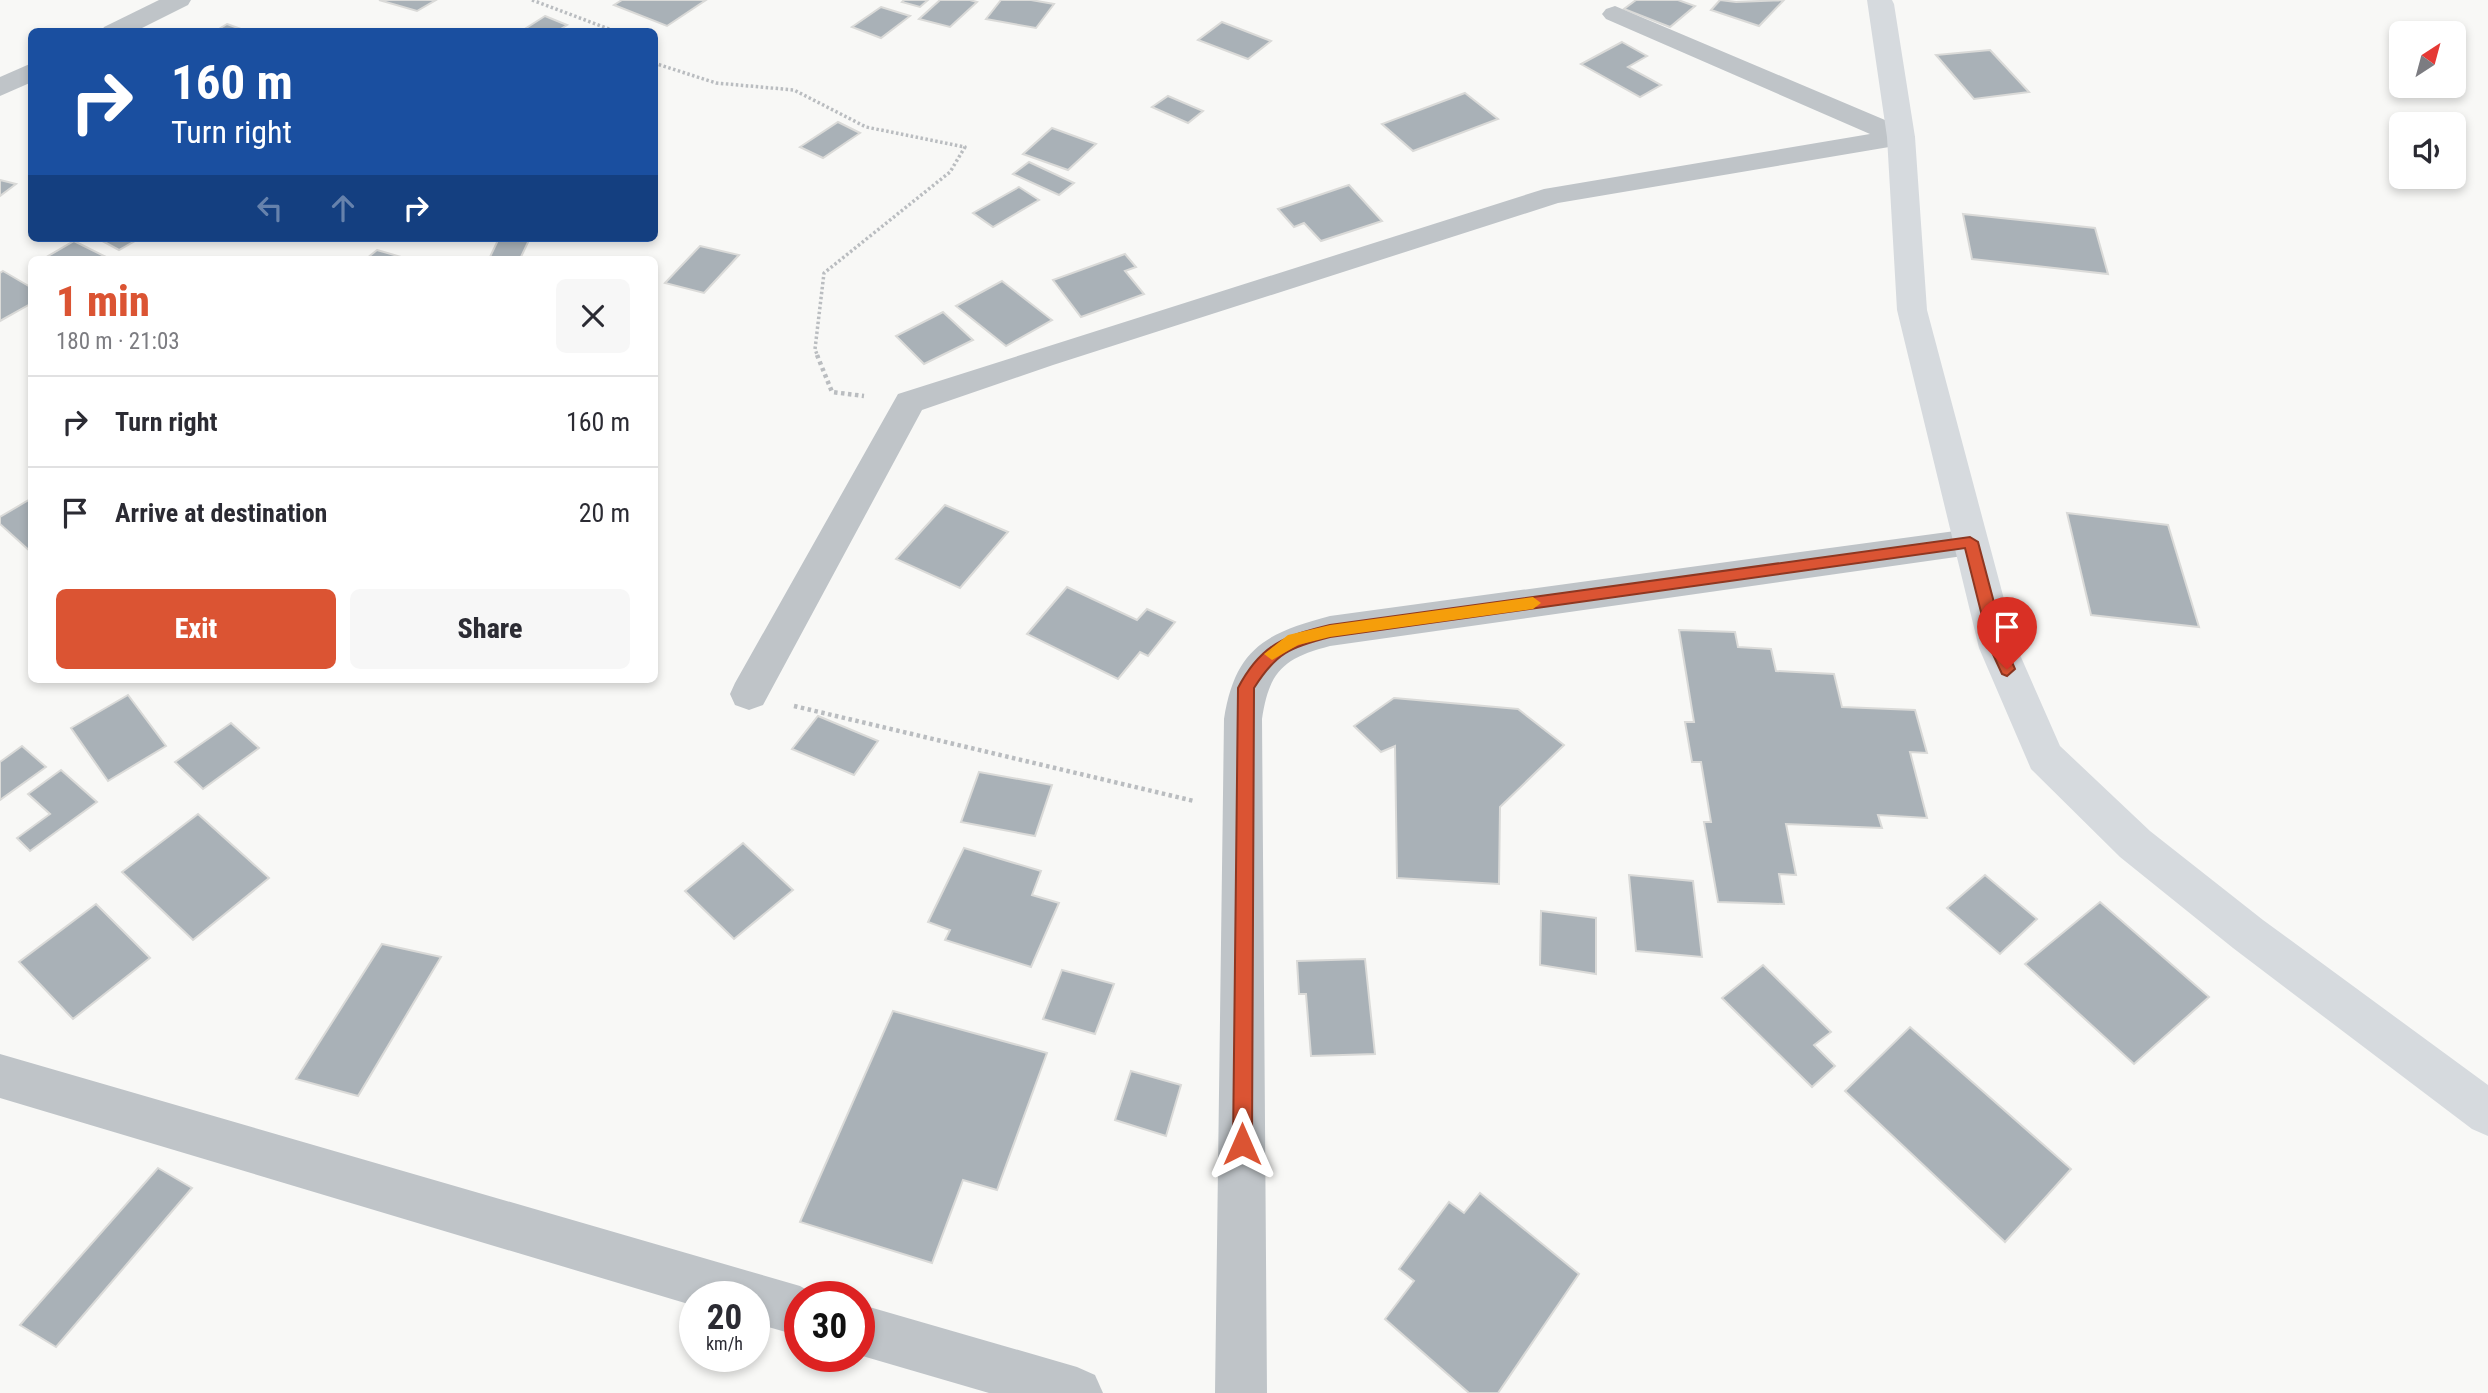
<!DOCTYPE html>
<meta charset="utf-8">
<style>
:root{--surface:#fff;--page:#f7f7f7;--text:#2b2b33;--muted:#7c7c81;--line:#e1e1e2;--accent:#db5433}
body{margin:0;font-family:"Roboto Condensed",sans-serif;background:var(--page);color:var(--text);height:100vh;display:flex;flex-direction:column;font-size:26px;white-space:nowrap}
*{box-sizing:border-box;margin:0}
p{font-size:23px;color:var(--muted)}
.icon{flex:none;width:38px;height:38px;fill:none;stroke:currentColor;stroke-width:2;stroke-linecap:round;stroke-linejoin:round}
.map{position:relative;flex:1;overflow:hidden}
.sheet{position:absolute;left:28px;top:256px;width:630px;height:427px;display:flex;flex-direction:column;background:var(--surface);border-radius:10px;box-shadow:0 4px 10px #0003}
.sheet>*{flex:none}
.banner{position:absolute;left:28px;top:28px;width:630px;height:214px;border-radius:10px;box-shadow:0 4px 10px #0003;background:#1a4fa0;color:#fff;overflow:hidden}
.needle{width:46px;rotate:36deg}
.fabs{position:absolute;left:2389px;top:21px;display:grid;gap:14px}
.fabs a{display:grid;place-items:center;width:77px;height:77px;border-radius:10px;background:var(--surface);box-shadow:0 4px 10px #0003;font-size:35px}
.speed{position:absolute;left:679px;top:1281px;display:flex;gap:14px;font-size:35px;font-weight:700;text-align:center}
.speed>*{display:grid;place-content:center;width:91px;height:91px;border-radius:50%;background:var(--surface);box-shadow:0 4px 10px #0003;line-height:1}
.speed small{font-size:18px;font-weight:400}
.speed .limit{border:10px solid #d22;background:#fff;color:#111}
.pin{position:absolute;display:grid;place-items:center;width:60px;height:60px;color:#fff;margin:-72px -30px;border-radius:50% 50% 50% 0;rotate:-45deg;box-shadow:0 0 7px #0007}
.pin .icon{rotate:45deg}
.me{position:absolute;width:77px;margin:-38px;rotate:0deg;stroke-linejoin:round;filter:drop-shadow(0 0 5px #0008)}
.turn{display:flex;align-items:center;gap:24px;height:147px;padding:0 28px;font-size:32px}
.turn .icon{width:91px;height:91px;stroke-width:2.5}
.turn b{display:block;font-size:49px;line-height:60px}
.lanes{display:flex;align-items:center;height:66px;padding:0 28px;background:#0003;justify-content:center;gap:35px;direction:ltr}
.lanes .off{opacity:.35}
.round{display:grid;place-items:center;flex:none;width:74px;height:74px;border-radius:10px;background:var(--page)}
.overview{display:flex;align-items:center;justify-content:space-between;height:119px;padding:0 28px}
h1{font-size:42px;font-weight:800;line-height:52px;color:var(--accent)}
.primary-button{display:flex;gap:14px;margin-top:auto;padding:14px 28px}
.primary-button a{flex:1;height:80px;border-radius:10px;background:var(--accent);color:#fff;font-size:28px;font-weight:800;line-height:80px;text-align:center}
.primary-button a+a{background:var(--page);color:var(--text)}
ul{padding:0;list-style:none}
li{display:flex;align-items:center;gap:21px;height:91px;padding:0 28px;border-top:2px solid var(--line)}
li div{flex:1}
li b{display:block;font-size:26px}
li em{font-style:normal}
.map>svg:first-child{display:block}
.building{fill:#a9b1b7;stroke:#dadad8;stroke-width:2}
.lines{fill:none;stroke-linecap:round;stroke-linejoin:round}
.path-far1{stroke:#babdc0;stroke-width:3.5;stroke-dasharray:2.5 2.5;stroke-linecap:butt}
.path{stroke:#babdc0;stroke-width:4.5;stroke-dasharray:3.5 3.5;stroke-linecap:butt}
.street{fill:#bfc4c8;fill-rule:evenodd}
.secondary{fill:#d6dade;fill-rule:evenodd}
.route{fill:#db5433;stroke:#8e3721;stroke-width:2}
.slow{fill:#f59e0b}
</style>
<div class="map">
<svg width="2488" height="1393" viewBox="0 0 2488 1393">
<rect width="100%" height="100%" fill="#f8f8f6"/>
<!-- building -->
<g class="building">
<polygon points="379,0 436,0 417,11"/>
<polygon points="622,0 706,0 667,26 614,5"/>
<polygon points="904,0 928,0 920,7 902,2"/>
<polygon points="940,0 970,0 977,2 950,27 919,19"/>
<polygon points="1001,0 1031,0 1054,4 1036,28 986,19"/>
<polygon points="1636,0 1678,0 1695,6 1670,27 1624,9"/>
<polygon points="1720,0 1736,2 1784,0 1759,26 1711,10"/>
<polygon points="881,7 910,16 881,38 852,27"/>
<polygon points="545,16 567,25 556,32 520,32"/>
<polygon points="1222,22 1271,41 1248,59 1198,40"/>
<polygon points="227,24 249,32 214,32"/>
<polygon points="1622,42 1647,56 1628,67 1661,85 1640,97 1581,64"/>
<polygon points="1990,50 2029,92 1974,99 1936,55"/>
<polygon points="1465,93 1498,119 1413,151 1382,124"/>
<polygon points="1168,96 1203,111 1188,123 1152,107"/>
<polygon points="838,122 860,133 823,158 800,147"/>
<polygon points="1052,128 1096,144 1068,170 1023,154"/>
<polygon points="1029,162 1074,183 1059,195 1013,174"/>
<polygon points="0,180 16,184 0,196"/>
<polygon points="1349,185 1382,221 1321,241 1304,223 1294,227 1278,209"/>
<polygon points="1019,187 1039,200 993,227 973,213"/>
<polygon points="1963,214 2095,228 2108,274 1972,259"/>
<polygon points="97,238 140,238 119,250"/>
<polygon points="499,238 530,238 520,259 489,259"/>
<polygon points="74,241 106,257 43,259"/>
<polygon points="700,246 739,255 704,293 665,283"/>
<polygon points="377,250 408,259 366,259"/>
<polygon points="1125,254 1136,267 1125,271 1144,294 1081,317 1053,280"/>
<polygon points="3,271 32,288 32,303 0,321 0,273"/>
<polygon points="1002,281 1052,320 1006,346 956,306"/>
<polygon points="943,312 973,340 924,364 896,336"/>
<polygon points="32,498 32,553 0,524 0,517"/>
<polygon points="945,505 1008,532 960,588 896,559"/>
<polygon points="2067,513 2168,525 2199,627 2091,615"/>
<polygon points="1067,587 1137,620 1147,609 1175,622 1148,656 1140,652 1118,679 1027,634"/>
<polygon points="1679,630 1735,632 1738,647 1771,649 1776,671 1834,674 1842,707 1915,710 1927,753 1910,752 1927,818 1878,815 1882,828 1786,824 1796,875 1779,874 1784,904 1718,902 1704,822 1711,822 1701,762 1692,762 1685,722 1694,722"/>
<polygon points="128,695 166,746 108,781 71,728"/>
<polygon points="1394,698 1518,709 1564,745 1500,807 1499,884 1397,878 1395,746 1381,752 1354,726"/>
<polygon points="818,716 878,741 854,775 792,749"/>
<polygon points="231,723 259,748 203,789 175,762"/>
<polygon points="22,746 46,767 0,800 0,762"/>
<polygon points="61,770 97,802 30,851 17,838 50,814 28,794"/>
<polygon points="979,772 1052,785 1035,836 961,822"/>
<polygon points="198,814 269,878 193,940 122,872"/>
<polygon points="743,843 793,890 734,939 685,891"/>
<polygon points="964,848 1041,871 1032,895 1059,903 1031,967 945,940 950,930 928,922"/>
<polygon points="1629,875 1693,881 1702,957 1636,951"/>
<polygon points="1985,875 2037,919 2000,954 1947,908"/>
<polygon points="2100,902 2209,997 2134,1064 2025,964"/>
<polygon points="96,904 150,958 73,1019 19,962"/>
<polygon points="1541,911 1596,918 1596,974 1540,965"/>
<polygon points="382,944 441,957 358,1096 296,1079"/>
<polygon points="1365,959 1375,1054 1311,1056 1306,994 1299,994 1297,961"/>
<polygon points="1763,965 1831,1032 1814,1045 1835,1066 1812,1087 1722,998"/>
<polygon points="1062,970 1114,984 1095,1034 1043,1019"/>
<polygon points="893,1011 1047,1053 997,1190 963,1180 932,1263 800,1222"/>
<polygon points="1910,1027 2071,1169 2005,1242 1845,1091"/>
<polygon points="1131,1071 1181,1085 1166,1136 1115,1120"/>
<polygon points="158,1168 192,1188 56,1347 20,1325"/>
<polygon points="1480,1193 1579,1274 1498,1393 1469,1393 1385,1319 1414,1281 1399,1269 1449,1202 1464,1213"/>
</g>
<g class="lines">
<!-- path-far1 -->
<g class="path-far1">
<polyline points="532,0 617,32"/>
<polyline points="654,46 654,54"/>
<polyline points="654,63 716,83 794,90 866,127 965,147 950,172 824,273 815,349 818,357"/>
</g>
<!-- path -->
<g class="path">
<polyline points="817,355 832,392 864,396"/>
<polyline points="794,706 1194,801"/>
</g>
<!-- street -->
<g class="street">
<polygon points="159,0 191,0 188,5 134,32 101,32 104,27"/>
<polygon points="1615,6 1911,131 1915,137 1911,143 1901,145 1558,203 1053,365 922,410 763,705 749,710 735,705 730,694 735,683 898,394 1544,189 1870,134 1606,19 1602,14 1606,9"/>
<polygon points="32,63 32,82 0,96 0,77"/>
<path d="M1970 529 1983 533 1988 542 1983 551 1970 555 1330 646C1284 658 1269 671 1262 719L1267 1393H1215L1224 719C1235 649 1265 633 1330 616Z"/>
<polygon points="0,1054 800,1286 819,1297 800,1297 800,1336 754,1323 754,1297 695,1297 695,1306 0,1098"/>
<polygon points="859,1304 1077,1367 1095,1375 1103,1393 989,1393 859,1355"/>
</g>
<!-- secondary -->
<polygon class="secondary" points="1867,0 1892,0 1894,4 1915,137 1927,310 2017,648 2060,746 2150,831 2263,920 2488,1085 2488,1136 2472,1129 2233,948 2120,857 2031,769 1979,648 1897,310 1887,137"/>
</g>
<!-- route -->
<path class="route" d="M1970 537 1978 542 2006 648 2015 669 2007 676 2002 674 1990 648 1965 548 1330 637C1290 647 1276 653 1254 688L1252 1144 1249 1151 1242 1154 1236 1151 1233 1144 1238 688C1261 644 1285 636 1330 625Z"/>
<!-- slow -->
<polygon class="slow" points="1533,597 1541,603 1533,609 1330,637 1298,645 1272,660 1264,654 1288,635 1330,625"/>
</svg>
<div class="fabs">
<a><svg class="needle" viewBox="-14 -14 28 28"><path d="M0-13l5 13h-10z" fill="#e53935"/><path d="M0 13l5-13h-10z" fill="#7c7c81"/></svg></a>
<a><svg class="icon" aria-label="sound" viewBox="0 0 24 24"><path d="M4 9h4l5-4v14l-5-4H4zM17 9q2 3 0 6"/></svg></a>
</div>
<div class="speed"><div>20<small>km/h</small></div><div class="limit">30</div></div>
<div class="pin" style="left:2007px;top:669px;background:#d93025"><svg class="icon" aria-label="arrive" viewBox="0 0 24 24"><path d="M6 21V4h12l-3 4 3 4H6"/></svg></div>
<svg class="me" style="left:1242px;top:1144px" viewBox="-20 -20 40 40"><path d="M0-17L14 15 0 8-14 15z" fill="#db5433" stroke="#fff" stroke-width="4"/></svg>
<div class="banner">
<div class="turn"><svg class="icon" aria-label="right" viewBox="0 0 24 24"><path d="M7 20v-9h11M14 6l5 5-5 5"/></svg><div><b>160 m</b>Turn right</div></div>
<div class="lanes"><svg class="icon off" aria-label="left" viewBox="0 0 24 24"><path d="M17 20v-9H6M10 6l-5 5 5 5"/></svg><svg class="icon off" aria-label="ahead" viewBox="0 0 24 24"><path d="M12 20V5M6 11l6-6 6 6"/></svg><svg class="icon" aria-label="right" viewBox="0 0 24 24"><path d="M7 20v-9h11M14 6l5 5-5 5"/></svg></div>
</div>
<section class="sheet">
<div class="overview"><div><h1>1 min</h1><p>180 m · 21:03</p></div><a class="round"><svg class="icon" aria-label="close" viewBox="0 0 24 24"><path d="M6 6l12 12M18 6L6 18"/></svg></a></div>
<ul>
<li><svg class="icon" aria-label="right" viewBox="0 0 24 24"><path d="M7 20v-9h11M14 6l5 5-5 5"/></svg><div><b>Turn right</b></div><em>160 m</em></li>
<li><svg class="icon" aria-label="arrive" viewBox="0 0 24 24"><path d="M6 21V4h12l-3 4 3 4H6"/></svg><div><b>Arrive at destination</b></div><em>20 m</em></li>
</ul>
<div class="primary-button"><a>Exit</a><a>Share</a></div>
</section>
</div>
